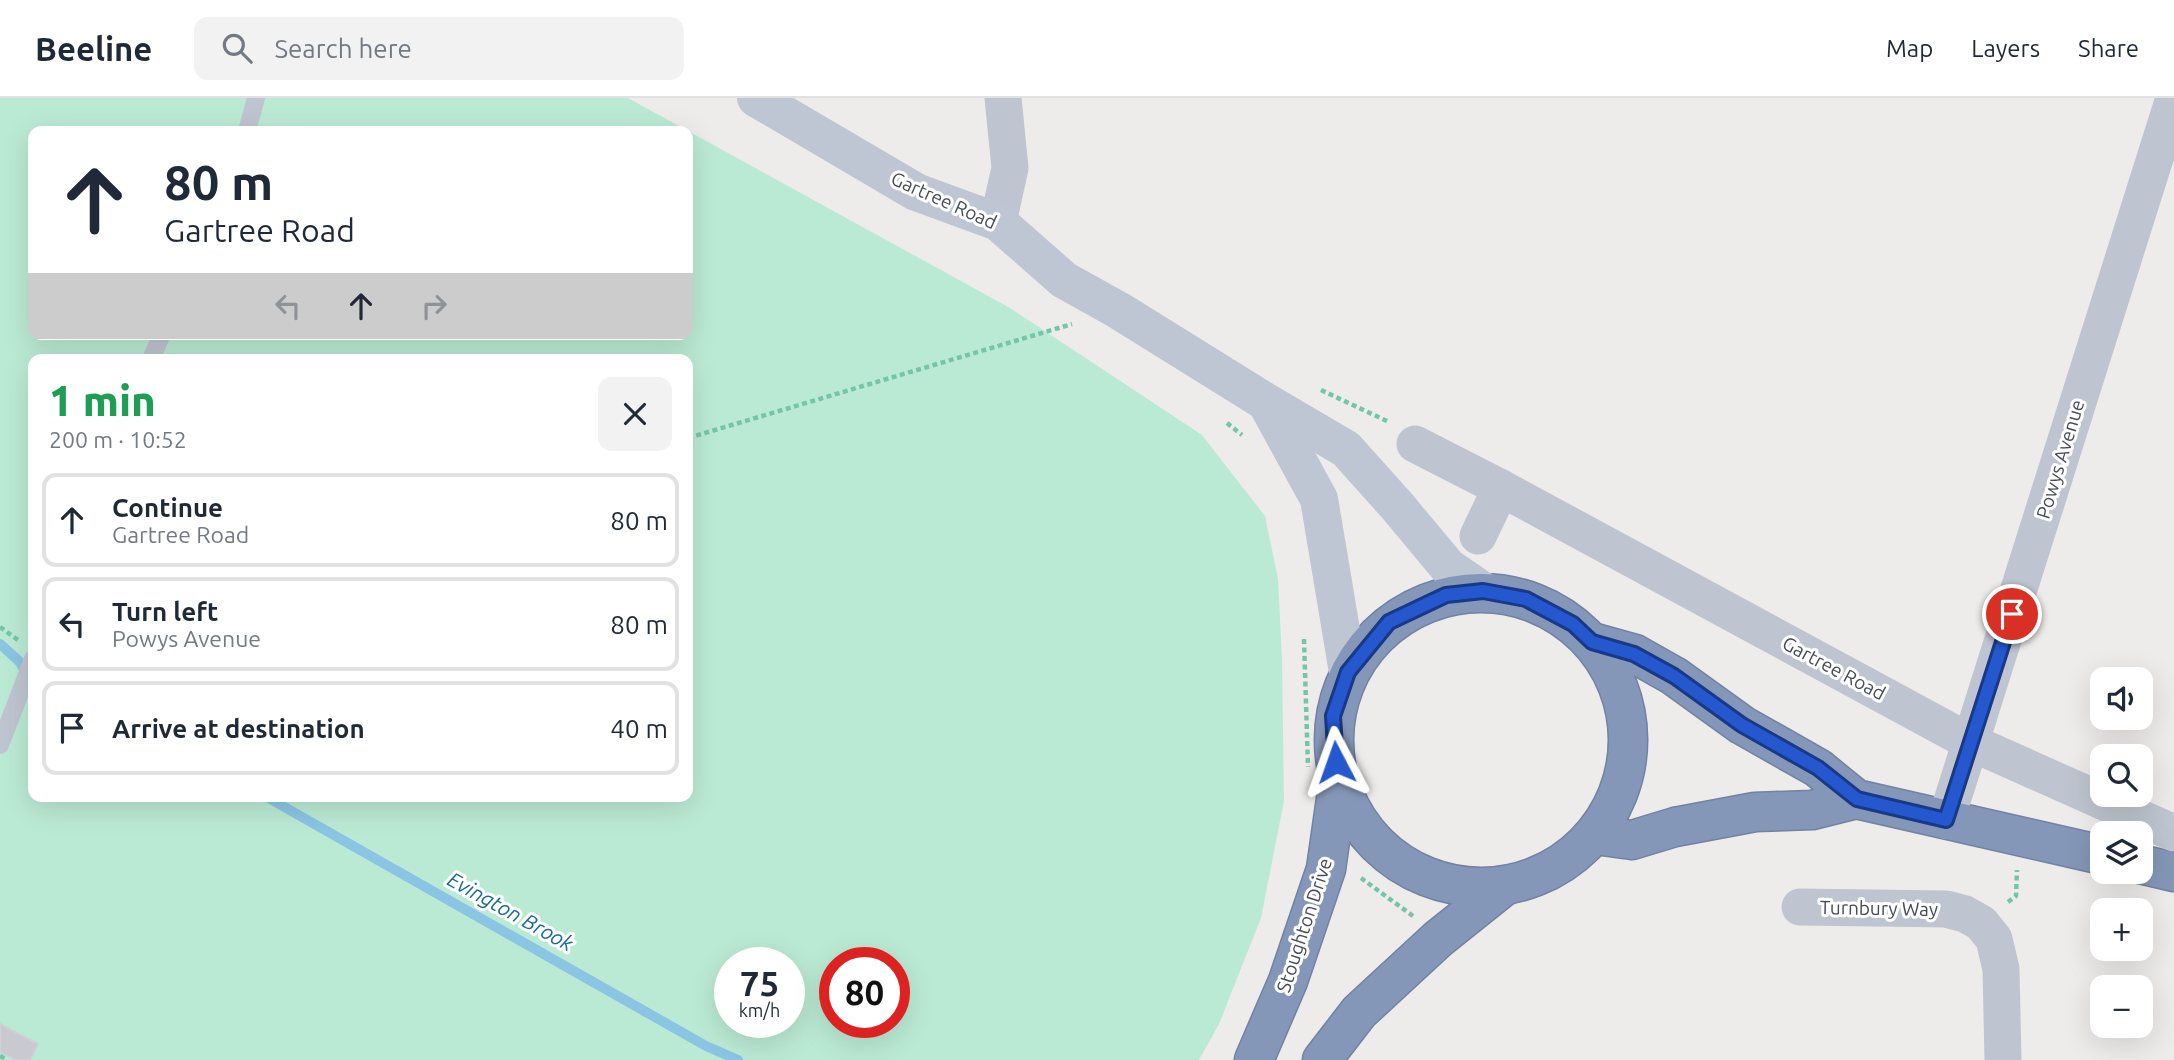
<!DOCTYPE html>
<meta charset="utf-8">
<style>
:root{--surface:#fff;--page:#f2f2f3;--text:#1f2937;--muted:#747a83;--line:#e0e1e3}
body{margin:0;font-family:Ubuntu,sans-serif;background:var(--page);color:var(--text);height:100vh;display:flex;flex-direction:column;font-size:26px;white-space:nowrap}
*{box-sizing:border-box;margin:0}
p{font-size:23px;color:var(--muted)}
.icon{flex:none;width:38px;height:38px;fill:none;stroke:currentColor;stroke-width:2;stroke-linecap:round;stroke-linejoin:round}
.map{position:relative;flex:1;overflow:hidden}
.side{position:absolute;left:28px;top:256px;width:665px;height:448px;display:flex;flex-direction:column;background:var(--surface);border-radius:14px;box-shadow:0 7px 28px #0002}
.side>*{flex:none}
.guide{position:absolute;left:28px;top:28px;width:665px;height:214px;border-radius:14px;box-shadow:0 7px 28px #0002;background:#fff;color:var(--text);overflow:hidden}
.buttons{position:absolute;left:2090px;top:569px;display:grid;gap:14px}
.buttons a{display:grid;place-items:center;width:63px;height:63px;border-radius:14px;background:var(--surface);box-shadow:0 7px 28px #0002;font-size:35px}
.speed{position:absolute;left:714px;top:849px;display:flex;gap:14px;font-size:35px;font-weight:700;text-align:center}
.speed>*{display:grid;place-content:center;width:91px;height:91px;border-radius:50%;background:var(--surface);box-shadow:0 7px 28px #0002;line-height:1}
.speed small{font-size:18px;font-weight:400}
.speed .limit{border:10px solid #d22;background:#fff;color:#111}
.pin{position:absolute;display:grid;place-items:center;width:60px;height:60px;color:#fff;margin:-30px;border:4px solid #fff;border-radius:50%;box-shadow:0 2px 7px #0007}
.me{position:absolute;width:77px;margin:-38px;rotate:356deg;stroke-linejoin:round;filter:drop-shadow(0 0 5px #0008)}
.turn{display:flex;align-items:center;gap:24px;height:147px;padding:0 21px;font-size:32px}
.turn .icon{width:91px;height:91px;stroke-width:2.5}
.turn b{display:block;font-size:49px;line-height:60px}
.lanes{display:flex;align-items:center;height:66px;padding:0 21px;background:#0003;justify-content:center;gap:35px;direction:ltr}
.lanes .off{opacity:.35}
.round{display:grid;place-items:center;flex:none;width:74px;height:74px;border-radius:14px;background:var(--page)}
.summary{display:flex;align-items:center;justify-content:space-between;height:119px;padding:0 21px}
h1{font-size:42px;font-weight:800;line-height:52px;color:#1e9e55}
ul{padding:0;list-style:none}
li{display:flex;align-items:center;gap:21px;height:94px;margin:0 14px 10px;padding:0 7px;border:4px solid var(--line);border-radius:14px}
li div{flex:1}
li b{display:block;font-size:26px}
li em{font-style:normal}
header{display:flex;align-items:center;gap:42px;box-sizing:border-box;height:98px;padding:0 35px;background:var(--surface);border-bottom:2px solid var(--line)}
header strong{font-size:33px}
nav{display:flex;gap:38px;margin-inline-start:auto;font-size:24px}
.search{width:490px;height:63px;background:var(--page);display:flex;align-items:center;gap:18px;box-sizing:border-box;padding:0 24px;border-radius:14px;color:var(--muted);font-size:26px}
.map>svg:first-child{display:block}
.green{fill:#bbead4;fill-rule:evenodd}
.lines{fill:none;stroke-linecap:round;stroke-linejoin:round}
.stream{stroke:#8bc5e4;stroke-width:10}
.building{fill:#c9c9d0;stroke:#cfd0d7;stroke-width:2}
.highway-casing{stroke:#7182a3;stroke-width:41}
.path{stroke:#76c5a9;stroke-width:4.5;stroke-dasharray:5 3.5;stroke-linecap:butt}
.lane{stroke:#bfc5d0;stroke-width:18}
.street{stroke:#bfc5d0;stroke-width:37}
.secondary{stroke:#bfc6d3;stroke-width:38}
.highway{stroke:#8597b8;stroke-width:38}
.route-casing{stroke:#183986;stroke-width:18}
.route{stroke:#2557ce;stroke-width:12}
.labels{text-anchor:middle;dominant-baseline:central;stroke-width:6;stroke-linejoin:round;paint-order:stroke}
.street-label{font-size:19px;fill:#454c57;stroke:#fff}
.water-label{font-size:21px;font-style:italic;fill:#156b9a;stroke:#fff}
</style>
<header>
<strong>Beeline</strong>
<div class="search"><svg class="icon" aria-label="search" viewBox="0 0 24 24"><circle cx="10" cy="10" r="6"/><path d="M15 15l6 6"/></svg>Search here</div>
<nav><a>Map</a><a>Layers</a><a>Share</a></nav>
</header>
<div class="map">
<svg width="2174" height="962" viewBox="0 0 2174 962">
<rect width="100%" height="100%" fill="#eeebeb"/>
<!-- green -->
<path class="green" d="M0 0H628L1010 210 1202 337 1265 418 1278 481 1282 561 1284 703 1261 820 1219 926 1199 962H0ZM33 33H688V236H33ZM33 261H688V698H33ZM730 864H789V924H730ZM835 864H894V924H835Z"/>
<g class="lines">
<!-- stream -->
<g class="stream">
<polyline points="0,546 20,564 33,588"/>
<polyline points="265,698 706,948 738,962"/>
</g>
</g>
<!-- building -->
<polygon class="building" points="0,926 38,946 30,962 16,962 0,954"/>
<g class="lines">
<!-- highway casing -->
<g class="highway-casing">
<g id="highway">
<circle cx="1481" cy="642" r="147"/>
<polyline points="1592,544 1635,556 1674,578 1742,627 1818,670 1856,701 2102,757"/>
<polyline points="1595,737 1632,742 1675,729 1755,714 1812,712 1856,701"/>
<polyline points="2140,766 2174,774"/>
<polyline points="1254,962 1288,883 1326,771 1338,687"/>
<polyline points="1322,962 1359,914 1438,841 1503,789"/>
</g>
</g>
<!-- path -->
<g class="path">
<polyline points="1321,292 1389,324"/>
<polyline points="1227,325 1242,337"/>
<polyline points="688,340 1072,226"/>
<polyline points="0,529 18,542"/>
<polyline points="1304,541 1308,669"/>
<polyline points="1361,780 1413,818"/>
<polyline points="2008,804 2016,798 2017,772"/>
<polyline points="0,958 7,962"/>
</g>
<!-- lane -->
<g class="lane">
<polyline points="247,33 256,0"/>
<polyline points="151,261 162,236"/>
<polyline points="0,647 33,561"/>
</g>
<!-- street -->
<g class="street">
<polyline points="998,124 1010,70 1003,0"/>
<polyline points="1415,346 1501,390 1972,645 2174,735"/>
<polyline points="1478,438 1501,390"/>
<polyline points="1946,722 2174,0"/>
<polyline points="1800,809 1946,811 1965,816 1981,825 1994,841 2001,871 2003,962"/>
</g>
<!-- secondary -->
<g class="secondary">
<polyline points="756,0 916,94 998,124 1064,182 1118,212 1266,304 1346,351 1398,409 1448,469 1483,493"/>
<polyline points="1267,306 1319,401 1348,574"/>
</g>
<!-- highway -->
<use href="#highway" class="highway"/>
</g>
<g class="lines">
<!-- route casing -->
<g class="route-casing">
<polyline id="route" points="1336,664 1333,618 1348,574 1389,524 1446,497 1483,493 1526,501 1573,526 1592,544 1634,556 1674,578 1742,627 1818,670 1857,701 1946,722 2012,516"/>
</g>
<!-- route -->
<use href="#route" class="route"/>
</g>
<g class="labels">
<!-- street labels -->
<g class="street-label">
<text transform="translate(944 102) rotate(24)">Gartree Road</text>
<text transform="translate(2060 361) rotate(-73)">Powys Avenue</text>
<text transform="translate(1834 570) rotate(28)">Gartree Road</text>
<text transform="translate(1879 810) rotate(1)">Turnbury Way</text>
<text transform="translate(1304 827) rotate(-72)">Stoughton Drive</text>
</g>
<!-- water labels -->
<g class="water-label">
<text transform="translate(511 813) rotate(29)">Evington Brook</text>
</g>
</g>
</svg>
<div class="buttons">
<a><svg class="icon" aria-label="sound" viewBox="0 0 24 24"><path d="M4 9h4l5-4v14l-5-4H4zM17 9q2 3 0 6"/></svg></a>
<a><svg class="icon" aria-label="search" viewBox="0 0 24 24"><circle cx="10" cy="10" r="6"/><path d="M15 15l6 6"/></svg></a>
<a><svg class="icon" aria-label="layers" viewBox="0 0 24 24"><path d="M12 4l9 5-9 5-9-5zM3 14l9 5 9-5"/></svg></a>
<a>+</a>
<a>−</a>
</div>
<div class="speed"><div>75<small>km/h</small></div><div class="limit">80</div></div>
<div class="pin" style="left:2012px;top:516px;background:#d93025"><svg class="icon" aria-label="arrive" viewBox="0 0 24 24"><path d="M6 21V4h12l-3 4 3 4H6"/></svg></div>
<svg class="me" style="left:1336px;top:664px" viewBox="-20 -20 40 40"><path d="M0-17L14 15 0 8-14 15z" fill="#2557ce" stroke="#fff" stroke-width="4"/></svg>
<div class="guide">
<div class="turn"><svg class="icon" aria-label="ahead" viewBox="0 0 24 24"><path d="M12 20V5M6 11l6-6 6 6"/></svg><div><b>80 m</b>Gartree Road</div></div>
<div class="lanes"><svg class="icon off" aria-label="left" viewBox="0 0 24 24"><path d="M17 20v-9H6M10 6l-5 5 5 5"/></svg><svg class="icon" aria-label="ahead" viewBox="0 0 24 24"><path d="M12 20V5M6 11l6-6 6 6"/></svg><svg class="icon off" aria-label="right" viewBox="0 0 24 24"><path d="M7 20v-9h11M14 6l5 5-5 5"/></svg></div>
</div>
<section class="side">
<div class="summary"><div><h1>1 min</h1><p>200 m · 10:52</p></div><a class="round"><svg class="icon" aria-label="close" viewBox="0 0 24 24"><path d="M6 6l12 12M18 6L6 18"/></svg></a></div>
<ul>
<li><svg class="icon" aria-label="ahead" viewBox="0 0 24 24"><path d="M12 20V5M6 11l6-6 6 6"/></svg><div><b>Continue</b><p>Gartree Road</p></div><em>80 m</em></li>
<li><svg class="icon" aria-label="left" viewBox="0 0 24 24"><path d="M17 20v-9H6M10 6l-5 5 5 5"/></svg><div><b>Turn left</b><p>Powys Avenue</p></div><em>80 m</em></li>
<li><svg class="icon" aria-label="arrive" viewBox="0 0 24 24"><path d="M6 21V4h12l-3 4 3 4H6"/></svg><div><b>Arrive at destination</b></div><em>40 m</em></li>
</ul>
</section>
</div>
